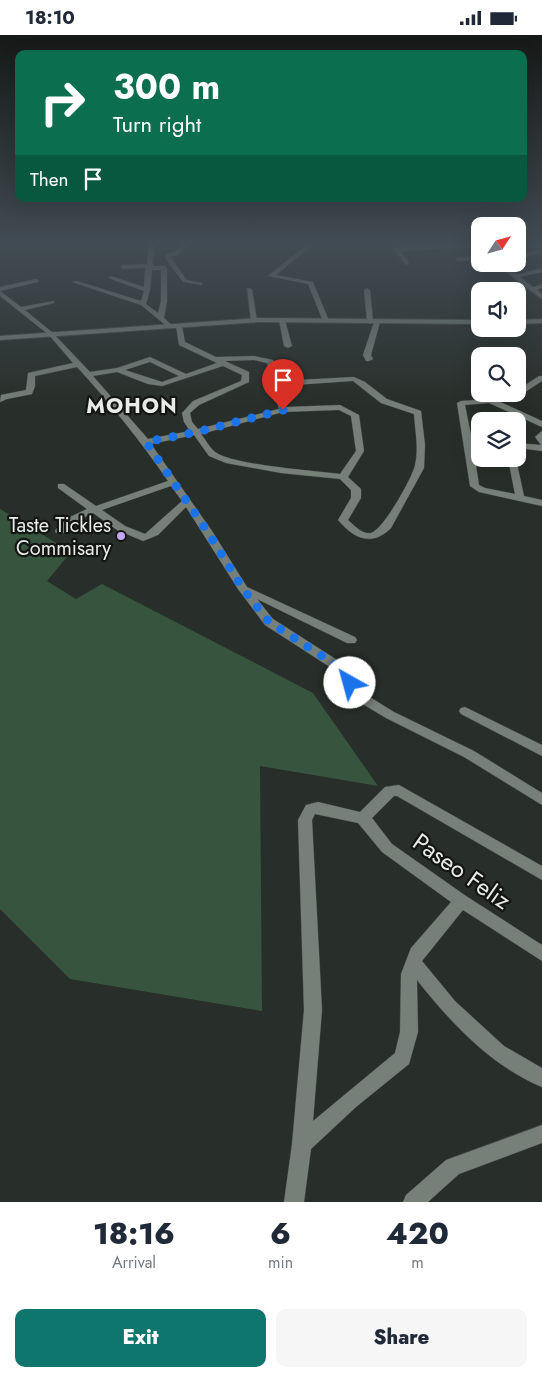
<!DOCTYPE html>
<style>
:root{--surface:#fff;--page:#f6f6f7;--text:#1f2937;--muted:#747a83;--accent:#0f766e}
body{margin:0;font-family:Jost,sans-serif;background:var(--page);color:var(--text);height:100vh;display:flex;flex-direction:column;font-size:19px;white-space:nowrap}
*{box-sizing:border-box;margin:0}
p{font-size:16px;color:var(--muted)}
.icon{flex:none;width:28px;height:28px;fill:none;stroke:currentColor;stroke-width:2;stroke-linecap:round;stroke-linejoin:round}
.map{position:relative;height:1167px;overflow:hidden}
.details{display:flex;flex-direction:column;background:var(--surface);flex:1}
.details>*{flex:none}
.guide{position:absolute;left:15px;top:15px;width:512px;height:152px;border-radius:10px;box-shadow:0 5px 20px #0002;background:#0b6e4f;color:#fff;overflow:hidden}
.needle{width:32px;rotate:54deg}
.controls{position:absolute;left:471px;top:182px;display:grid;gap:10px}
.controls a{display:grid;place-items:center;width:55px;height:55px;border-radius:10px;background:var(--surface);box-shadow:0 5px 20px #0002;font-size:25px}
.pin{position:absolute;display:grid;place-items:center;width:42px;height:42px;color:#fff;margin:-51px -21px;border-radius:50% 50% 50% 0;rotate:-45deg;box-shadow:0 0 5px #0007}
.pin .icon{rotate:45deg}
.me{position:absolute;width:55px;margin:-28px;rotate:322deg;stroke-linejoin:round;filter:drop-shadow(0 0 4px #0008)}
.turn{display:flex;align-items:center;gap:18px;height:105px;padding:0 15px;font-size:22px}
.turn .icon{width:65px;height:65px;stroke-width:2.5}
.turn b{display:block;font-size:35px;line-height:42px}
.then{display:flex;align-items:center;height:48px;padding:0 15px;background:#0003;gap:10px;font-size:19px}
.eta{display:flex;justify-content:space-evenly;align-items:center;height:85px;text-align:center}
.eta b{font-size:30px;font-weight:800;line-height:35px}
.action{display:flex;gap:10px;margin-top:auto;padding:10px 15px}
.action a{flex:1;height:58px;border-radius:10px;background:var(--accent);color:#fff;font-size:20px;font-weight:800;line-height:58px;text-align:center}
.action a+a{background:var(--page);color:var(--text)}
.status{display:flex;justify-content:space-between;align-items:center;height:35px;padding:0 25px;background:var(--surface);direction:ltr}
.status svg{height:14px;fill:currentColor}
.map>svg:first-child{display:block}
.green{fill:#37543f}
.lines{fill:none;stroke-linecap:round;stroke-linejoin:round}
.street-casing{stroke:#444946;stroke-width:1}
.secondary-casing{stroke:#444946;stroke-width:2}
.street{fill:#777f79;fill-rule:evenodd}
.secondary{fill:#777f79;fill-rule:evenodd}
.route{stroke:#1a73e8;stroke-width:9;stroke-dasharray:0 16.2}
.poi-dot{fill:#c4a7f1;stroke:#131513;stroke-width:2}
.labels{text-anchor:middle;dominant-baseline:central;stroke-width:4.5;stroke-linejoin:round;paint-order:stroke}
.poi-label{font-size:20px;fill:#e8ece9;stroke:#131513;text-anchor:end}
.far-district-label{font-size:21px;font-weight:bold;letter-spacing:1px;fill:#e8ece9;stroke:#131513}
.near-street-label{font-size:24px;fill:#e8ece9;stroke:#131513}
</style>
<div class="status"><b>18:10</b><svg viewBox="0 0 49 12"><path d="M0 12V9h3v3zM5 12V6h3v6zM10 12V3h3v9zM15 12V0h3v12zM26 1h20v11H26zM47 4h2v5h-2z"/></svg></div>
<div class="map">
<svg width="542" height="1167" viewBox="0 0 542 1167">
<rect width="100%" height="100%" fill="#282e29"/>
<!-- green -->
<polygon class="green" points="0,474 71,517 47,546 76,564 102,549 313,658 378,751 260,731 262,976 70,944 0,874"/>
<g class="lines">
<!-- street casing -->
<g class="street-casing">
<g id="street">
<path d="M149 209H155L153 231H164L167 233V266L164 283 173 291V293H169L141 270 72 247 77 246 141 266 144 256 108 243 111 241 144 252 145 233 123 234 120 232 123 230 147 229ZM152 235H161V266L158 278 146 269 150 255Z"/>
<polygon points="184,209 190,209 178,220 171,221 171,223 187,245 202,248 202,250 183,247 165,223 166,219 174,217"/>
<polygon points="308,209 314,209 276,240 313,247 329,286 328,287 323,286 308,249 268,241"/>
<polygon points="460,209 475,210 472,212 400,216 409,228 406,230 393,214 396,212"/>
<polygon points="537,209 542,209 542,212 518,215 518,211"/>
<polygon points="542,214 542,218 518,224 518,220"/>
<polygon points="480,221 480,225 458,226 455,224 458,222"/>
<polygon points="518,228 518,230 516,231 502,233 499,231"/>
<polygon points="542,233 542,237 515,243 512,241"/>
<polygon points="36,244 39,246 38,247 0,256 0,252"/>
<polygon points="542,249 542,253 532,256 529,254"/>
<polygon points="247,253 252,254 257,286 254,288 251,286"/>
<polygon points="367,253 370,255 373,287 370,289 367,287 364,255"/>
<path d="M0 256 21 272 54 266V268L25 275 53 298 90 337 117 333 150 322 186 339 217 328 179 310 176 291 179 289 182 291 185 307 216 322 254 321 273 325 279 346 354 342 365 347 387 364 421 376 425 410 424 433 391 493C372 512 354 504 338 485L351 463V455L340 444 281 438 226 428 209 421 194 400 151 409 212 496 247 552 355 602 357 605 355 608H347L257 564 273 584 345 630 360 656 394 677 474 716 542 758V770L464 722 386 683 351 662 336 636 265 590 238 554 186 472 158 500 143 506 117 495 93 478 74 487 64 498H56L55 496 56 494 68 483 87 474 58 453V449H64L96 471 168 446C140 405 110 368 77 332L35 341V351L32 359 7 364 0 367 1 360 26 355 28 338 73 328 49 300 0 261ZM254 325 267 328 279 374 198 394 192 387 190 378 199 370 249 347V337L225 326ZM150 327 179 341 162 347 125 335ZM223 331 242 340 241 346 193 366 182 378 184 387 190 396 148 404 93 341 117 337 148 349 162 351ZM353 346 381 368 414 379C415 396 419 413 415 430 413 442 383 495 371 498 362 500 354 490 348 485L361 463V454L348 442 364 416 359 380 340 370 286 372 280 351ZM339 375 351 381 356 416 340 439C316 436 232 430 215 417 210 413 205 404 201 399L283 377ZM171 451 182 466 145 499 125 491 102 475Z"/>
<polygon points="282,283 285,285 292,311 288,313 284,311 279,285"/>
<polygon points="377,285 380,287 371,320 373,324 369,326 366,326 363,320 374,287"/>
<polygon points="539,341 542,341 542,346 519,361 498,366 542,386 542,392 489,368 465,370 471,400 480,400 480,406 472,405 479,450 485,453 515,459 508,424 516,424 524,461 542,465 542,471 479,457 470,451 457,368 461,366 490,364 508,359 518,359 518,355"/>
<polygon points="542,396 542,416 518,413 518,408 541,410 535,402"/>
<polygon points="465,672 542,710 542,721 461,679 459,676 461,673"/>
<path d="M399 750 542 831V845L397 761H394L372 783 392 809 466 861 542 910V926L463 875 422 926 455 966 504 1011 542 1033V1052C491 1031 451 988 417 945L418 997 409 1029 356 1072 311 1114 304 1167H284L292 1109 304 975 298 785 306 770 318 767 360 777 385 752ZM315 779 358 788 382 817 451 867 411 913 401 939 400 997 395 1018 313 1086 322 975 312 785Z"/>
<polygon points="542,1090 542,1108 459,1139 428,1167 403,1167 406,1160 446,1125"/>
</g>
</g>
<!-- secondary casing -->
<g class="secondary-casing">
<g id="secondary">
<polygon points="468,209 475,209 480,213 480,218"/>
<polygon points="496,229 503,229 542,259 542,264"/>
<polygon points="258,283 480,285 480,289 258,287 0,305 0,301"/>
<polygon points="542,284 542,288 518,289 518,285"/>
</g>
</g>
<!-- street -->
<use href="#street" class="street"/>
<!-- secondary -->
<use href="#secondary" class="secondary"/>
</g>
<!-- sky -->
<linearGradient id="sky" x2="0" y2="1"><stop stop-color="#161917"/><stop offset="0.56" stop-color="#424c54"/><stop offset="1" stop-color="#424c54" stop-opacity="0"/></linearGradient>
<rect width="542" height="372" fill="url(#sky)"/>
<g class="lines">
<!-- route -->
<polyline class="route" points="283,375 197,397 146,407 207,496 243,554 269,587 341,633 350,648"/>
</g>
<!-- markers -->
<circle class="poi-dot" cx="121" cy="501" r="5"/>
<g class="labels">
<!-- poi labels -->
<g class="poi-label">
<text x="111" y="490">Taste Tickles<tspan x="111" dy="23">Commisary</tspan></text>
</g>
<!-- far-district labels -->
<g class="far-district-label">
<text x="132" y="371">MOHON</text>
</g>
<!-- near-street labels -->
<g class="near-street-label">
<text transform="translate(462 836) rotate(35)">Paseo Feliz</text>
</g>
</g>
</svg>
<div class="controls">
<a><svg class="needle" viewBox="-14 -14 28 28"><path d="M0-13l5 13h-10z" fill="#e53935"/><path d="M0 13l5-13h-10z" fill="#747a83"/></svg></a>
<a><svg class="icon" aria-label="sound" viewBox="0 0 24 24"><path d="M4 9h4l5-4v14l-5-4H4zM17 9q2 3 0 6"/></svg></a>
<a><svg class="icon" aria-label="search" viewBox="0 0 24 24"><circle cx="10" cy="10" r="6"/><path d="M15 15l6 6"/></svg></a>
<a><svg class="icon" aria-label="layers" viewBox="0 0 24 24"><path d="M12 4l9 5-9 5-9-5zM3 14l9 5 9-5"/></svg></a>
</div>
<div class="pin" style="left:283px;top:375px;background:#d93025"><svg class="icon" aria-label="arrive" viewBox="0 0 24 24"><path d="M6 21V4h12l-3 4 3 4H6"/></svg></div>
<svg class="me" style="left:350px;top:648px" viewBox="-20 -20 40 40"><circle r="19" fill="#fff"/><path d="M0-13L10 11 0 6-10 11z" fill="#1a73e8"/></svg>
<div class="guide">
<div class="turn"><svg class="icon" aria-label="right" viewBox="0 0 24 24"><path d="M7 20v-9h11M14 6l5 5-5 5"/></svg><div><b>300 m</b>Turn right</div></div>
<div class="then">Then<svg class="icon" aria-label="arrive" viewBox="0 0 24 24"><path d="M6 21V4h12l-3 4 3 4H6"/></svg></div>
</div>
</div>
<section class="details">
<div class="eta">
<div><b>18:16</b><p>Arrival</p></div>
<div><b>6</b><p>min</p></div>
<div><b>420</b><p>m</p></div>
</div>
<div class="action"><a>Exit</a><a>Share</a></div>
</section>
